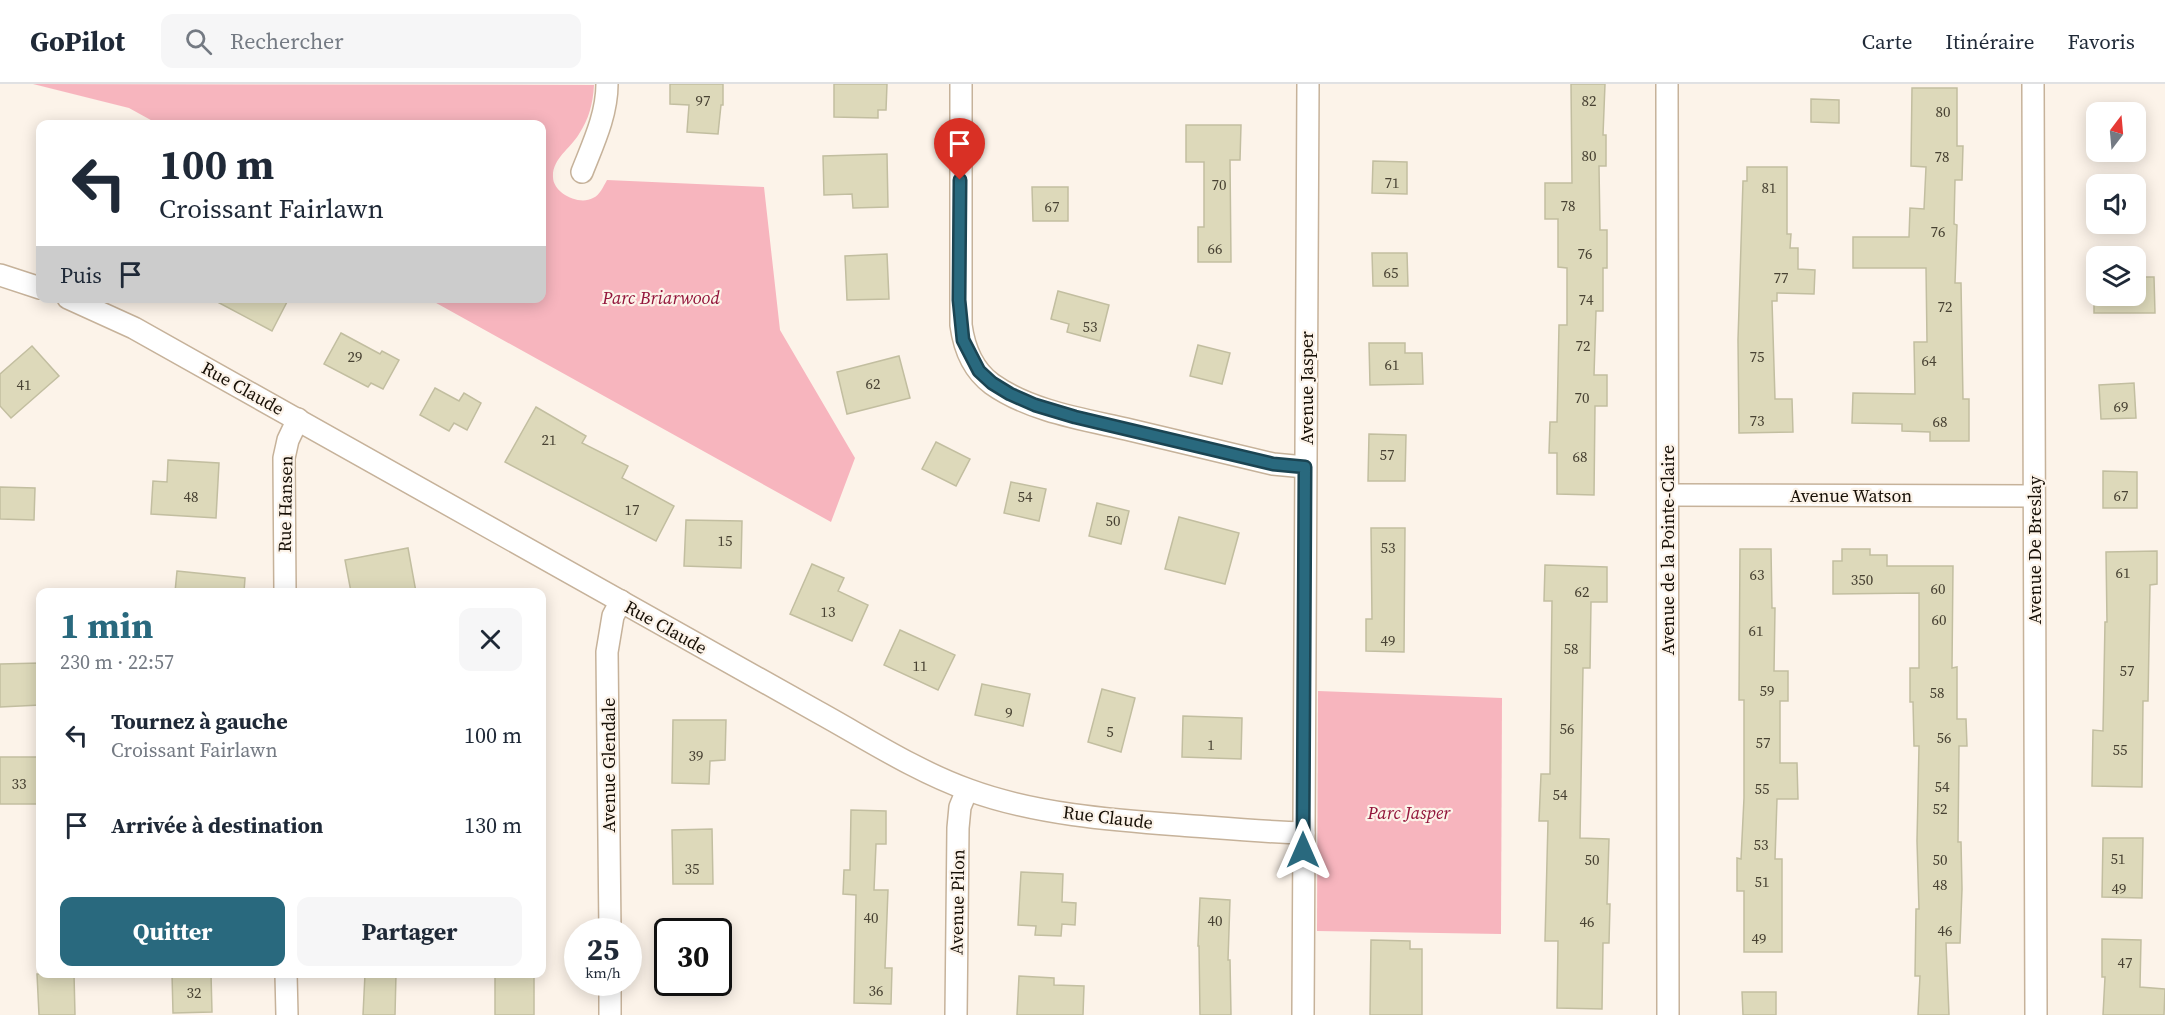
<!DOCTYPE html>
<html lang="fr">
<meta charset="utf-8">
<style>
:root{--surface:#fff;--page:#f6f6f7;--text:#1f2937;--muted:#747a83;--line:#e0e1e3;--accent:#29697e}
body{margin:0;font-family:"Source Serif 4",serif;background:var(--page);color:var(--text);height:100vh;display:flex;flex-direction:column;font-size:22px;white-space:nowrap}
*{box-sizing:border-box;margin:0}
p{font-size:20px;color:var(--muted)}
.icon{flex:none;width:33px;height:33px;fill:none;stroke:currentColor;stroke-width:2;stroke-linecap:round;stroke-linejoin:round}
.map{position:relative;flex:1;overflow:hidden}
.sheet{position:absolute;left:36px;top:504px;width:510px;height:390px;display:flex;flex-direction:column;background:var(--surface);border-radius:12px;box-shadow:0 3px 15px #0003}
.sheet>*{flex:none}
.banner{position:absolute;left:36px;top:36px;width:510px;height:183px;border-radius:12px;box-shadow:0 3px 15px #0003;background:#fff;color:var(--text);overflow:hidden}
.needle{width:39px;rotate:16deg}
.tools{position:absolute;left:2086px;top:18px;display:grid;gap:12px}
.tools a{display:grid;place-items:center;width:60px;height:60px;border-radius:12px;background:var(--surface);box-shadow:0 3px 15px #0003;font-size:30px}
.speed{position:absolute;left:564px;top:834px;display:flex;gap:12px;font-size:30px;font-weight:700;text-align:center}
.speed>*{display:grid;place-content:center;width:78px;height:78px;border-radius:50%;background:var(--surface);box-shadow:0 3px 15px #0003;line-height:1}
.speed small{font-size:15px;font-weight:400}
.speed .limit{border:3px solid #111;border-radius:9px;background:#fff;color:#111}
.pin{position:absolute;display:grid;place-items:center;width:51px;height:51px;color:#fff;margin:-62px -26px;border-radius:50% 50% 50% 0;rotate:-45deg;box-shadow:0 0 6px #0007}
.pin .icon{rotate:45deg}
.me{position:absolute;width:66px;margin:-33px;rotate:0deg;stroke-linejoin:round;filter:drop-shadow(0 0 4px #0008)}
.turn{display:flex;align-items:center;gap:21px;height:126px;padding:0 24px;font-size:27px}
.turn .icon{width:78px;height:78px;stroke-width:2.5}
.turn b{display:block;font-size:42px;line-height:51px}
.then{display:flex;align-items:center;height:57px;padding:0 24px;background:#0003;gap:12px;font-size:22px}
.round{display:grid;place-items:center;flex:none;width:63px;height:63px;border-radius:12px;background:var(--page)}
.head{display:flex;align-items:center;justify-content:space-between;height:102px;padding:0 24px}
h1{font-size:36px;font-weight:700;line-height:45px;color:var(--accent)}
.primary-button{display:flex;gap:12px;margin-top:auto;padding:12px 24px}
.primary-button a{flex:1;height:69px;border-radius:12px;background:var(--accent);color:#fff;font-size:24px;font-weight:700;line-height:69px;text-align:center}
.primary-button a+a{background:var(--page);color:var(--text)}
ul{padding:0;list-style:none}
li{display:flex;align-items:center;gap:18px;height:90px;padding:0 24px}
li div{flex:1}
li b{display:block;font-size:22px}
li em{font-style:normal}
header{display:flex;align-items:center;gap:36px;box-sizing:border-box;height:84px;padding:0 30px;background:var(--surface);border-bottom:2px solid var(--line)}
header strong{font-size:28px}
nav{display:flex;gap:33px;margin-inline-start:auto;font-size:21px}
.search{width:420px;height:54px;background:var(--page);display:flex;align-items:center;gap:15px;box-sizing:border-box;padding:0 21px;border-radius:12px;color:var(--muted);font-size:22px}
.map>svg:first-child{display:block}
.green{fill:#f7b5be}
.building{fill:#ddd9ba;stroke:#c2bea0;stroke-width:1.5}
.lines{fill:none;stroke-linecap:round;stroke-linejoin:round}
.minor-casing{stroke:#c6b29a;stroke-width:24}
.minor{stroke:#fff;stroke-width:21}
.route-casing{stroke:#1b4452;stroke-width:15}
.route{stroke:#29697e;stroke-width:10}
.labels{text-anchor:middle;dominant-baseline:central;stroke-width:4.5;stroke-linejoin:round;paint-order:stroke}
.number-label{font-size:15px;fill:#484233}
.park-label{font-size:18px;font-style:italic;fill:#92153b;stroke:#fcf3e9}
.street-label{font-size:18px;fill:#160f06;stroke:#fcf3e9}
</style>
<header>
<strong>GoPilot</strong>
<div class="search"><svg class="icon" aria-label="search" viewBox="0 0 24 24"><circle cx="10" cy="10" r="6"/><path d="M15 15l6 6"/></svg>Rechercher</div>
<nav><a>Carte</a><a>Itinéraire</a><a>Favoris</a></nav>
</header>
<div class="map">
<svg width="2165" height="931" viewBox="0 0 2165 931">
<rect width="100%" height="100%" fill="#fcf3e9"/>
<!-- green -->
<g class="green">
<path d="M33 0 594 1C593 19 589 35 579 50 570 65 552 75 553 93 553 109 579 122 593 114 600 111 603 103 607 96L764 103 780 246 855 374 831 438 429 215 542 214V40H158L129 24Z"/>
<polygon points="1318,607 1502,614 1501,850 1317,847"/>
</g>
<!-- building -->
<g class="building">
<polygon points="670,0 723,0 723,21 721,21 718,50 687,48 689,21 670,20"/>
<polygon points="834,0 887,0 886,26 878,26 878,34 834,33"/>
<polygon points="1571,0 1605,0 1603,51 1606,51 1606,82 1599,82 1600,146 1607,146 1607,184 1603,184 1603,227 1596,227 1594,291 1607,291 1607,322 1595,322 1594,411 1557,410 1557,369 1549,369 1550,338 1557,338 1559,241 1567,241 1567,184 1558,183 1558,135 1545,135 1545,99 1572,99"/>
<polygon points="1912,4 1957,4 1957,62 1963,62 1962,96 1955,96 1954,140 1957,141 1955,199 1961,199 1963,315 1969,315 1969,357 1930,357 1930,348 1902,347 1902,340 1852,339 1853,309 1915,310 1914,258 1927,258 1926,184 1853,184 1853,153 1909,153 1910,124 1924,125 1926,83 1911,82"/>
<polygon points="1811,15 1839,16 1839,39 1811,38"/>
<polygon points="1186,41 1241,41 1240,76 1230,76 1231,178 1198,178 1198,143 1204,143 1204,78 1186,78"/>
<polygon points="887,70 888,123 853,124 852,110 824,111 823,72"/>
<polygon points="1373,77 1407,78 1407,110 1372,109"/>
<polygon points="1747,83 1787,83 1787,150 1791,150 1790,164 1798,164 1798,185 1815,186 1814,210 1777,209 1777,217 1772,217 1775,315 1792,315 1793,348 1739,349 1738,256 1743,97 1747,97"/>
<polygon points="1032,103 1068,103 1068,137 1033,137"/>
<polygon points="1372,169 1407,169 1408,202 1373,202"/>
<polygon points="887,170 889,215 847,216 845,172"/>
<polygon points="2094,193 2097,193 2097,212 2136,212 2136,193 2154,193 2155,229 2094,229"/>
<polygon points="1058,207 1109,221 1100,257 1067,248 1069,240 1051,235"/>
<polygon points="210,214 289,214 272,247"/>
<polygon points="341,249 380,270 382,267 399,276 383,305 371,299 368,303 324,280"/>
<polygon points="1369,259 1405,259 1405,269 1422,269 1423,300 1370,301"/>
<polygon points="1198,261 1230,269 1222,300 1190,292"/>
<polygon points="32,262 59,292 11,334 0,322 0,290"/>
<polygon points="899,272 910,314 847,330 837,288"/>
<polygon points="2134,299 2136,334 2101,335 2099,301"/>
<polygon points="435,304 459,317 464,309 481,319 467,346 454,339 449,347 420,331"/>
<polygon points="536,323 586,352 582,359 628,382 622,394 674,422 656,457 505,378"/>
<polygon points="1369,350 1406,351 1405,397 1368,397"/>
<polygon points="936,358 970,375 956,402 922,385"/>
<polygon points="168,376 219,379 216,434 151,430 153,397 167,398"/>
<polygon points="2103,387 2137,388 2137,424 2103,424"/>
<polygon points="1011,398 1046,405 1039,437 1004,429"/>
<polygon points="0,403 35,404 34,436 0,435"/>
<polygon points="1097,419 1129,427 1121,460 1089,452"/>
<polygon points="1179,433 1239,449 1225,500 1165,485"/>
<polygon points="686,436 742,437 741,484 684,482"/>
<polygon points="1371,444 1405,444 1404,568 1366,567 1366,535 1372,535"/>
<polygon points="408,464 416,508 351,508 345,476"/>
<polygon points="1740,465 1771,465 1772,524 1775,524 1774,587 1788,587 1788,617 1780,617 1780,679 1797,679 1798,715 1777,715 1775,775 1782,775 1782,868 1744,868 1744,807 1737,807 1737,774 1741,775 1744,714 1744,616 1739,616"/>
<polygon points="1842,465 1870,465 1870,471 1887,471 1887,482 1953,482 1952,584 1957,583 1957,635 1966,635 1967,662 1959,662 1958,758 1961,758 1962,805 1960,859 1946,859 1949,931 1918,931 1920,892 1915,892 1916,825 1919,825 1917,757 1919,662 1914,662 1913,618 1910,618 1910,584 1919,584 1919,509 1833,510 1833,477 1842,477"/>
<polygon points="2157,467 2157,500 2150,501 2148,617 2143,617 2142,703 2092,702 2093,646 2103,647 2105,538 2107,538 2106,468"/>
<polygon points="812,480 844,494 838,507 868,521 852,557 790,530"/>
<polygon points="1545,481 1607,483 1607,518 1591,518 1590,584 1583,584 1580,754 1609,755 1607,820 1610,820 1609,859 1603,859 1602,925 1557,924 1558,857 1545,857 1548,737 1539,737 1541,690 1550,690 1552,517 1544,517"/>
<polygon points="177,487 245,494 244,508 175,508"/>
<polygon points="900,546 955,571 938,606 884,581"/>
<polygon points="40,579 40,621 0,623 0,580"/>
<polygon points="982,600 1030,610 1023,642 975,631"/>
<polygon points="1102,605 1135,614 1121,668 1088,658"/>
<polygon points="1183,632 1242,634 1241,675 1182,673"/>
<polygon points="673,636 726,636 725,676 710,677 709,700 672,699"/>
<rect x="0" y="673" width="40" height="47"/>
<polygon points="851,726 886,727 886,760 876,760 874,806 888,806 885,884 892,884 891,920 854,919 856,811 843,810 844,786 850,786"/>
<polygon points="712,745 713,800 673,800 672,746"/>
<polygon points="2103,754 2143,754 2142,814 2102,813"/>
<polygon points="1021,788 1063,790 1062,818 1076,819 1075,841 1062,840 1061,852 1035,851 1036,842 1018,841"/>
<polygon points="1200,814 1230,816 1228,876 1230,876 1231,931 1200,931 1199,862 1198,862"/>
<polygon points="2102,855 2141,856 2140,903 2165,905 2164,931 2103,931 2105,893 2102,893"/>
<polygon points="1371,856 1410,857 1410,865 1422,865 1422,931 1370,931"/>
<polygon points="37,890 74,890 75,931 39,931"/>
<polygon points="172,890 211,890 212,928 173,929"/>
<polygon points="365,890 396,890 395,931 363,931"/>
<polygon points="1019,892 1054,894 1054,901 1084,902 1083,931 1017,931"/>
<rect x="495" y="893" width="39" height="38"/>
<polygon points="1742,908 1776,908 1776,931 1743,931"/>
</g>
<g class="lines">
<!-- minor casing -->
<g class="minor-casing">
<g id="minor">
<path d="M961 0V241C964 263 973 286 992 300 1030 327 1082 335 1126 345 1175 357 1224 368 1273 380L1305 383"/>
<polyline points="1667,0 1668,931"/>
<polyline points="2033,0 2036,931"/>
<path d="M582 88C593 60 607 31 607 0"/>
<polyline points="0,191 40,204"/>
<path d="M68 214 134 244 818 628C867 655 916 687 969 706 1034 730 1111 736 1180 741 1221 744 1262 748 1304 749"/>
<polyline points="1668,411 2034,412"/>
<polyline points="285,508 284,374 288,356 298,335"/>
<polyline points="610,848 607,568 613,532 621,517"/>
<polyline points="286,890 287,931"/>
<polyline points="610,898 610,931"/>
<polyline points="956,931 958,744 960,723 967,706"/>
<polyline points="1303,931 1308,0"/>
</g>
</g>
<!-- minor -->
<use href="#minor" class="minor"/>
</g>
<g class="lines">
<!-- route casing -->
<g class="route-casing">
<polyline id="route" points="960,96 959,216 963,256 979,287 992,299 1010,310 1035,321 1075,333 1273,380 1305,383 1303,766"/>
</g>
<!-- route -->
<use href="#route" class="route"/>
</g>
<g class="labels">
<!-- number labels -->
<g class="number-label">
<text x="703" y="16">97</text>
<text x="1589" y="16">82</text>
<text x="1943" y="27">80</text>
<text x="1589" y="71">80</text>
<text x="1942" y="72">78</text>
<text x="1392" y="98">71</text>
<text x="1219" y="100">70</text>
<text x="1769" y="103">81</text>
<text x="1568" y="121">78</text>
<text x="1052" y="122">67</text>
<text x="1938" y="147">76</text>
<text x="1215" y="164">66</text>
<text x="1585" y="169">76</text>
<text x="1391" y="188">65</text>
<text x="1781" y="193">77</text>
<text x="1586" y="215">74</text>
<text x="1945" y="222">72</text>
<text x="1090" y="242">53</text>
<text x="1583" y="261">72</text>
<text x="355" y="272">29</text>
<text x="1757" y="272">75</text>
<text x="1929" y="276">64</text>
<text x="1392" y="280">61</text>
<text x="873" y="299">62</text>
<text x="24" y="300">41</text>
<text x="1582" y="313">70</text>
<text x="2121" y="322">69</text>
<text x="1757" y="336">73</text>
<text x="1940" y="337">68</text>
<text x="549" y="355">21</text>
<text x="1387" y="370">57</text>
<text x="1580" y="372">68</text>
<text x="2121" y="411">67</text>
<text x="191" y="412">48</text>
<text x="1025" y="412">54</text>
<text x="632" y="425">17</text>
<text x="1113" y="436">50</text>
<text x="725" y="456">15</text>
<text x="1388" y="463">53</text>
<text x="2123" y="488">61</text>
<text x="1757" y="490">63</text>
<text x="1862" y="495">350</text>
<text x="1938" y="504">60</text>
<text x="1582" y="507">62</text>
<text x="828" y="527">13</text>
<text x="1939" y="535">60</text>
<text x="1756" y="546">61</text>
<text x="1388" y="556">49</text>
<text x="1571" y="564">58</text>
<text x="920" y="581">11</text>
<text x="2127" y="586">57</text>
<text x="1767" y="606">59</text>
<text x="1937" y="608">58</text>
<text x="1009" y="628">9</text>
<text x="1567" y="644">56</text>
<text x="1110" y="647">5</text>
<text x="1944" y="653">56</text>
<text x="1763" y="658">57</text>
<text x="1211" y="660">1</text>
<text x="2120" y="665">55</text>
<text x="696" y="671">39</text>
<text x="19" y="699">33</text>
<text x="1942" y="702">54</text>
<text x="1762" y="704">55</text>
<text x="1560" y="710">54</text>
<text x="1940" y="724">52</text>
<text x="1761" y="760">53</text>
<text x="2118" y="774">51</text>
<text x="1592" y="775">50</text>
<text x="1940" y="775">50</text>
<text x="692" y="784">35</text>
<text x="1762" y="797">51</text>
<text x="1940" y="800">48</text>
<text x="2119" y="804">49</text>
<text x="871" y="833">40</text>
<text x="1215" y="836">40</text>
<text x="1587" y="837">46</text>
<text x="1945" y="846">46</text>
<text x="1759" y="854">49</text>
<text x="2125" y="878">47</text>
<text x="876" y="906">36</text>
<text x="194" y="908">32</text>
</g>
<!-- park labels -->
<g class="park-label">
<text x="661" y="213">Parc Briarwood</text>
<text x="1409" y="728">Parc Jasper</text>
</g>
<!-- street labels -->
<g class="street-label">
<text transform="translate(243 304) rotate(29)">Rue Claude</text>
<text transform="translate(1306 304) rotate(-90)">Avenue Jasper</text>
<text x="1851" y="411">Avenue Watson</text>
<text transform="translate(285 420) rotate(-89)">Rue Hansen</text>
<text transform="translate(1667 466) rotate(-90)">Avenue de la Pointe-Claire</text>
<text transform="translate(2034 466) rotate(-90)">Avenue De Breslay</text>
<text transform="translate(666 543) rotate(29)">Rue Claude</text>
<text transform="translate(608 681) rotate(-90)">Avenue Glendale</text>
<text transform="translate(1108 733) rotate(7)">Rue Claude</text>
<text transform="translate(957 818) rotate(-89)">Avenue Pilon</text>
</g>
</g>
</svg>
<div class="tools">
<a><svg class="needle" viewBox="-14 -14 28 28"><path d="M0-13l5 13h-10z" fill="#e53935"/><path d="M0 13l5-13h-10z" fill="#747a83"/></svg></a>
<a><svg class="icon" aria-label="sound" viewBox="0 0 24 24"><path d="M4 9h4l5-4v14l-5-4H4zM17 9q2 3 0 6"/></svg></a>
<a><svg class="icon" aria-label="layers" viewBox="0 0 24 24"><path d="M12 4l9 5-9 5-9-5zM3 14l9 5 9-5"/></svg></a>
</div>
<div class="speed"><div>25<small>km/h</small></div><div class="limit">30</div></div>
<div class="pin" style="left:960px;top:96px;background:#d93025"><svg class="icon" aria-label="arrive" viewBox="0 0 24 24"><path d="M6 21V4h12l-3 4 3 4H6"/></svg></div>
<svg class="me" style="left:1303px;top:766px" viewBox="-20 -20 40 40"><path d="M0-17L14 15 0 8-14 15z" fill="#29697e" stroke="#fff" stroke-width="4"/></svg>
<div class="banner">
<div class="turn"><svg class="icon" aria-label="left" viewBox="0 0 24 24"><path d="M17 20v-9H6M10 6l-5 5 5 5"/></svg><div><b>100 m</b>Croissant Fairlawn</div></div>
<div class="then">Puis<svg class="icon" aria-label="arrive" viewBox="0 0 24 24"><path d="M6 21V4h12l-3 4 3 4H6"/></svg></div>
</div>
<section class="sheet">
<div class="head"><div><h1>1 min</h1><p>230 m · 22:57</p></div><a class="round"><svg class="icon" aria-label="close" viewBox="0 0 24 24"><path d="M6 6l12 12M18 6L6 18"/></svg></a></div>
<ul>
<li><svg class="icon" aria-label="left" viewBox="0 0 24 24"><path d="M17 20v-9H6M10 6l-5 5 5 5"/></svg><div><b>Tournez à gauche</b><p>Croissant Fairlawn</p></div><em>100 m</em></li>
<li><svg class="icon" aria-label="arrive" viewBox="0 0 24 24"><path d="M6 21V4h12l-3 4 3 4H6"/></svg><div><b>Arrivée à destination</b></div><em>130 m</em></li>
</ul>
<div class="primary-button"><a>Quitter</a><a>Partager</a></div>
</section>
</div>
